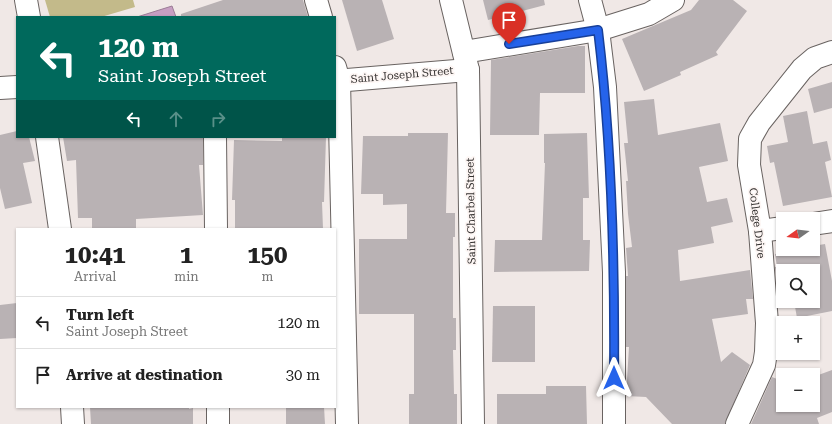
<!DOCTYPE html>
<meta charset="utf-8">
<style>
:root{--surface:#fff;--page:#f2f2f2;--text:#222;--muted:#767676;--line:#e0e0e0}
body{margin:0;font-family:"Roboto Serif",serif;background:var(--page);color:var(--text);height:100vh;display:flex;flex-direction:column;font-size:15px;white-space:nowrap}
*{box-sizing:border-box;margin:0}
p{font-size:13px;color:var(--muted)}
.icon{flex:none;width:22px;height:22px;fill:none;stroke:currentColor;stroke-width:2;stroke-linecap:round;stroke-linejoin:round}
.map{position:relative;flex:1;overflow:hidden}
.drawer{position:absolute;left:16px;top:228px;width:320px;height:180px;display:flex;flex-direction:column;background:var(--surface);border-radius:0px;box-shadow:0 1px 3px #0004}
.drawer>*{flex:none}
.guide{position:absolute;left:16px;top:16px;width:320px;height:122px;border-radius:0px;box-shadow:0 1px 3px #0004;background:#00695c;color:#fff;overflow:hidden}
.needle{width:26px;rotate:256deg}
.tools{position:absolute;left:776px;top:212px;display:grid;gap:8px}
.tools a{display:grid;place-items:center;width:44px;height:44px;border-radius:0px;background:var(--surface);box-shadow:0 1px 3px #0004;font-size:20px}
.pin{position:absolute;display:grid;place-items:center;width:34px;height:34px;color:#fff;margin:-41px -17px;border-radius:50% 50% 50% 0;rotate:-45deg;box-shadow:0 0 4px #0007}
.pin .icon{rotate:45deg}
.me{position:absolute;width:44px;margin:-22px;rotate:0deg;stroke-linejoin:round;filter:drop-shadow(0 0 3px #0008)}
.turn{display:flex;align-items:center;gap:14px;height:84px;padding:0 16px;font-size:18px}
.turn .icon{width:52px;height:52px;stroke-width:2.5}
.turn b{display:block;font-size:28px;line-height:34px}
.lanes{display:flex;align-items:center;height:38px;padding:0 16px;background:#0003;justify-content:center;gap:20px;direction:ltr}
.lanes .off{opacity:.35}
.eta{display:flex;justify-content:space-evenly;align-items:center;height:68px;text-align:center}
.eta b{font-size:24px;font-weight:700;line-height:28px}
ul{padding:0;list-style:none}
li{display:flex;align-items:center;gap:12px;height:52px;padding:0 16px;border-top:1px solid var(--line)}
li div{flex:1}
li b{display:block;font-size:15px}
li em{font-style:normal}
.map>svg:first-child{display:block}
.green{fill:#c3ba8a}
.water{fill:#c79ec2;stroke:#9b7d96}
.building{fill:#b9b2b4}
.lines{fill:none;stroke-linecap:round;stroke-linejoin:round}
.minor-casing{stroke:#696361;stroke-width:24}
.minor{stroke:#fff;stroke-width:22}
.route-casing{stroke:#184099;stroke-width:10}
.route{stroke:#2563eb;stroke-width:7}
.labels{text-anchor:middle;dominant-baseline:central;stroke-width:3.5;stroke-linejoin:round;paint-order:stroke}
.street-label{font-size:11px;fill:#33302f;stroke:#fdf6f4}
</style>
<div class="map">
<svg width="832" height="424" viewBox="0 0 832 424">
<rect width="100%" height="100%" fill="#f0e8e6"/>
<!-- green -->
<polygon class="green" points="45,0 133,0 135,7 101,17 50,17"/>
<!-- water -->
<polygon class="water" points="172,6 176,17 137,17"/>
<!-- building -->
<g class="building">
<polygon points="223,0 303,0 308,17 181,17 181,14"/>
<polygon points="342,0 382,0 394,39 357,51"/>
<polygon points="483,0 544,0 545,5 488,20"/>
<polygon points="699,0 733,0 747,11 716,52 718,55 680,72 681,75 644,91 622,39 691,10"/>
<polygon points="578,46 585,46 585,93 540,93 539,135 490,135 491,60"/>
<polygon points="832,82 832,108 814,113 808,89"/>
<polygon points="654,99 658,135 720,123 728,161 699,167 707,202 727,198 733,222 711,227 714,243 678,250 680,281 750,270 753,299 746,299 748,314 712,319 721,362 732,352 750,365 725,424 672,424 646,397 626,396 629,347 626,347 626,276 628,276 626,248 632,247 628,214 626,181 628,181 624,143 628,143 624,102"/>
<polygon points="807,111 813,144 827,141 831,160 825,162 832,197 783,206 774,162 770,163 767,146 788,142 783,116"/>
<polygon points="17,131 17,137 29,137 35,161 23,163 32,203 5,209 0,188 0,135"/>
<polygon points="408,133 448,133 446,213 455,213 455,237 453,237 453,318 456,318 456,350 453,350 454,394 457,394 457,424 409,424 409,394 414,394 414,314 359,314 359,239 407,239 407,204 383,205 383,194 361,194 363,136 408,136"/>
<polygon points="587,133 589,198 583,198 583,240 590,240 589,271 494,272 495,240 542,240 545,163 544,163 544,134"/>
<polygon points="63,137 203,137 203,165 199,165 203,215 136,219 136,229 92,229 92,218 78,218 76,160 67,161"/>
<polygon points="282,137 326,137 324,202 322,202 323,229 235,229 235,200 232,200 234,140 282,141"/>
<polygon points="825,244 832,281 832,311 797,318 794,301 813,301 813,271 783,271 783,282 777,283 775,267 777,267 775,254 800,249 813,249 813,246"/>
<polygon points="17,303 17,338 0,339 0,305"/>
<polygon points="493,306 535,306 535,362 492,362"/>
<polygon points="832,370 832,412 817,418 819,424 751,424 772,377 777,379 783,377 783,405 813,405 813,377"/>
<polygon points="546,386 586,386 587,424 497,424 497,394 546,394"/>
<polygon points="90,407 189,407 189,409 193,408 193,424 91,424"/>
<polygon points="286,407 324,407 325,424 286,424"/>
</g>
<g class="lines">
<!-- minor casing -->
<g class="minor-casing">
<g id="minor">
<polyline points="26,0 29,17"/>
<polyline points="316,0 321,17"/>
<polyline points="451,0 468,70 473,424"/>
<polyline points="590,0 598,30 605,87 614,272 614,424"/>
<polyline points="464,52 598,30 649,14 673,0"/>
<polyline points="335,67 339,81 347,424"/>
<polyline points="335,81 468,70"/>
<polyline points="0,88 17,87"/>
<polyline points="47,137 60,229"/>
<polyline points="215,137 216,229"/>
<polyline points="813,224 832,221"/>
<polyline points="760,231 783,228"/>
<polyline points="72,407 73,424"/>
<polyline points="218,407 218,424"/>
<polyline points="737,424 764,365 766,352 767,323 760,231 749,165 750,139 759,123 802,69 815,58 832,52"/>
</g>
</g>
<!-- minor -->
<use href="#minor" class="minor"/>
</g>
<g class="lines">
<!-- route casing -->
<g class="route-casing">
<path id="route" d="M509 44 598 30C612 145 615 262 614 378"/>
</g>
<!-- route -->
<use href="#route" class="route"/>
</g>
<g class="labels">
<!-- street labels -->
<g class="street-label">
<text transform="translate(402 75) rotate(-5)">Saint Joseph Street</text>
<text transform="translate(471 211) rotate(-91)">Saint Charbel Street</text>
<text transform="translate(757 223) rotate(83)">College Drive</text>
</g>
</g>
</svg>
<div class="tools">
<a><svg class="needle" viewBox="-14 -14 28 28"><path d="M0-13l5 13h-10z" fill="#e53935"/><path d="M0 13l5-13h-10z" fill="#767676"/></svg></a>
<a><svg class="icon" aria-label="search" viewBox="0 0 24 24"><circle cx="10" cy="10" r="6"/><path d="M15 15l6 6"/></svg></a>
<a>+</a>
<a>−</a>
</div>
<div class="pin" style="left:509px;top:44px;background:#d93025"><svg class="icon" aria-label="arrive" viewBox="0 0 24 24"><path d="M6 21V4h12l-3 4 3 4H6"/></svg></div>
<svg class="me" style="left:614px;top:378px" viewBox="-20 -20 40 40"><path d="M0-17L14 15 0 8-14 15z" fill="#2563eb" stroke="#fff" stroke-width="4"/></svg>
<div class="guide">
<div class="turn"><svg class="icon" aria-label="left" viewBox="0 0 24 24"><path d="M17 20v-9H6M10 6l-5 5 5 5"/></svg><div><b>120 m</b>Saint Joseph Street</div></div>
<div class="lanes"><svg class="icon" aria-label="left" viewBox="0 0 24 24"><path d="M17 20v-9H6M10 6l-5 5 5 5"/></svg><svg class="icon off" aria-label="ahead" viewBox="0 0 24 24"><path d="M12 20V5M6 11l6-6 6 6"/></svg><svg class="icon off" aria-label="right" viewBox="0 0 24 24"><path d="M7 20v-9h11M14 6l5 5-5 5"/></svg></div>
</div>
<section class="drawer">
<div class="eta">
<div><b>10:41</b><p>Arrival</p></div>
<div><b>1</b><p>min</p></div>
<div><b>150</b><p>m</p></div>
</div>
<ul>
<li><svg class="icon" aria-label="left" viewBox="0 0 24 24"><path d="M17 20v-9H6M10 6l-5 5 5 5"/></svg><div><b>Turn left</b><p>Saint Joseph Street</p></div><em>120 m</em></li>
<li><svg class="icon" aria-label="arrive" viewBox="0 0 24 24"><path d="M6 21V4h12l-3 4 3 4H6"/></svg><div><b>Arrive at destination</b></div><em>30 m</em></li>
</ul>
</section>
</div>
